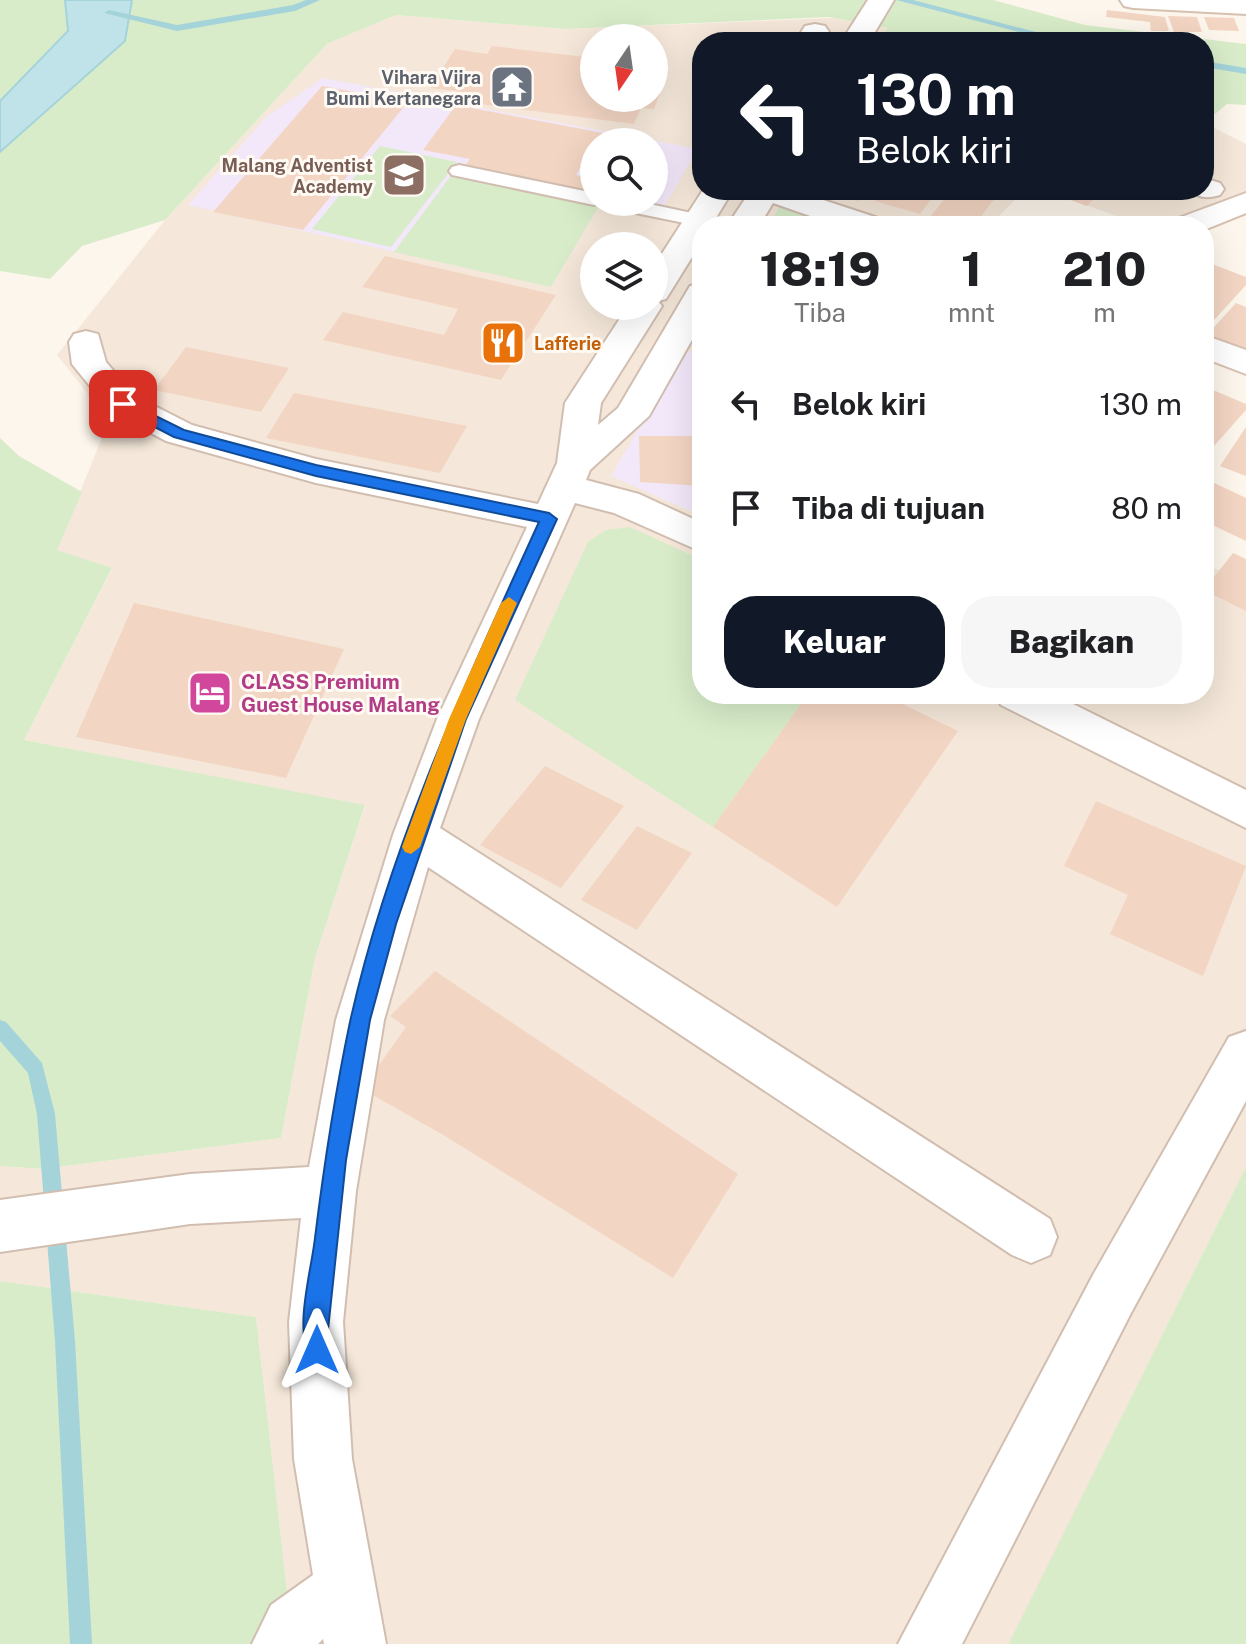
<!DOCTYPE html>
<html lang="id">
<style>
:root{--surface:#fff;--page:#f6f6f6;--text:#202124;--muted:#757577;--accent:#111827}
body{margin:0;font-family:"Public Sans",sans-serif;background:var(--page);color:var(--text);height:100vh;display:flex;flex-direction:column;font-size:30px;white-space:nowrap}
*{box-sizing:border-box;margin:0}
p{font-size:26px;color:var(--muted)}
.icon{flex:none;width:44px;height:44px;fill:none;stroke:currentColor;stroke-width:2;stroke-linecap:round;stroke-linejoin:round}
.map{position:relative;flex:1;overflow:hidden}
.drawer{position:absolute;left:692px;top:216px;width:522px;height:488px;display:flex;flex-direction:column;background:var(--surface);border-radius:32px;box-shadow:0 8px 32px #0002}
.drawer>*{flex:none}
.banner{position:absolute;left:692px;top:32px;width:522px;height:168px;border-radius:32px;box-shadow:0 8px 32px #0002;background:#111827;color:#fff;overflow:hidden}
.needle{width:52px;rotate:193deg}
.tools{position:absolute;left:580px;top:24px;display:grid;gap:16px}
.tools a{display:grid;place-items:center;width:88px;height:88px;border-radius:50%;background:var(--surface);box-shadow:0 8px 32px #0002;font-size:40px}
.pin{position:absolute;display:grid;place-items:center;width:68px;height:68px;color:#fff;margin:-34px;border-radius:16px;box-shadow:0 4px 12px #0006}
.me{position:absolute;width:88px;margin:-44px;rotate:0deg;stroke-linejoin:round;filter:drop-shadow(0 0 6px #0008)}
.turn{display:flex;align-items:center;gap:28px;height:168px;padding:0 32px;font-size:36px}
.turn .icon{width:104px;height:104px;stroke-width:2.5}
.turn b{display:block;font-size:56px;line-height:68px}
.eta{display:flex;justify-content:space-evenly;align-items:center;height:136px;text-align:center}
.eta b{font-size:48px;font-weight:800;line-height:56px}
.action{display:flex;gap:16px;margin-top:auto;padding:16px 32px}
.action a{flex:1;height:92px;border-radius:32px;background:var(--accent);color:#fff;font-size:32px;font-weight:800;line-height:92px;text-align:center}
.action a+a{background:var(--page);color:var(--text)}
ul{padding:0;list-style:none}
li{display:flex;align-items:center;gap:24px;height:104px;padding:0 32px}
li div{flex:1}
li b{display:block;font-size:30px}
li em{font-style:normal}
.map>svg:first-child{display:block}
.residential{fill:#f5e8da;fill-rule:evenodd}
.education{fill:#f3e8fa;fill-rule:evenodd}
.green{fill:#d8ecc9}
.water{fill:#bfe3e8;stroke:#a5d3da;stroke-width:2}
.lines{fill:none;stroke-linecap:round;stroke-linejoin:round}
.stream{fill:#a5d3da;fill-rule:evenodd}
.building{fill:#f3d5c3}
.lane-casing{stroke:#d1beb0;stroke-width:4}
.street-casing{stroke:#d1beb0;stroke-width:4}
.secondary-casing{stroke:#d6c0b0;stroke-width:4}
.lane{fill:#fff;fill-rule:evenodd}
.street{fill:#fff;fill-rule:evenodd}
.secondary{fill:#fff;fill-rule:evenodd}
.route{fill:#1a73e8;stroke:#114b97;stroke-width:2}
.slow{fill:#f59e0b}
.labels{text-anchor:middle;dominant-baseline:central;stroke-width:6;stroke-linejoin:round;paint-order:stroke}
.far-worship-label{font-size:18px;font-weight:bold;fill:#5b616d;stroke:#fffaf3;text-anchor:end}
.far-education-label{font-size:18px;font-weight:bold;fill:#785e54;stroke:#fffaf3;text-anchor:end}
.far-food-label{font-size:18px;font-weight:bold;fill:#c56008;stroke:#fffaf3;text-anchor:start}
.hotel-label{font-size:20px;font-weight:bold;fill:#b23c85;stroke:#fffaf3;text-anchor:start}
</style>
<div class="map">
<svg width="1246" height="1644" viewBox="0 0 1246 1644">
<rect width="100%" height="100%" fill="#fdf6ec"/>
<!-- residential -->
<g class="residential">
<path d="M396 15 565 29 833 18 889 28 879 41 883 42H702V190H1025L989 226H702V694H1204V564L1246 581V1644H293L256 1317 0 1281V1166L43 1169 281 1138 315 958 365 806 24 740 112 569 57 550 109 420 57 355 165 220 327 44ZM594 38H654V98H594ZM594 142H654V202H594ZM594 246H654V306H594Z"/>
<polygon points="1204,123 1246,144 1246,191 1160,226 1145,226 1043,190 1204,190"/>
</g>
<!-- education -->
<g class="education">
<path d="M323 78 698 149 659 215 600 204 551 287 188 205 267 116ZM594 142H654V202H594Z"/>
<polygon points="685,349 702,356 702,516 611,476"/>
</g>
<!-- green -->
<g class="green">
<polygon points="0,0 993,0 1085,25 1246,44 1246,105 1227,104 1204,123 1204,42 883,42 878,41 888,28 829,17 565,29 396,15 327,44 165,220 82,246 50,279 0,271"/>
<polygon points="380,146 457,162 391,247 312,229"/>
<polygon points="453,173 600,204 551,287 394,252"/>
<polygon points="779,207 836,226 769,226"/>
<polygon points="0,438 19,456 82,492 57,550 112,568 24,740 365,805 315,958 281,1138 43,1169 0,1166"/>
<polygon points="630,527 702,560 702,694 808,694 713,827 515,700 588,542 606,530"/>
<polygon points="1246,1167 1246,1644 1011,1644 1009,1643"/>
<polygon points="0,1281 256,1317 293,1644 0,1644"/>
</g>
<!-- water -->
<polygon class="water" points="65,0 132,0 125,41 0,152 0,101 68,31"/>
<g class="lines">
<!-- stream -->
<g class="stream">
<polygon points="306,0 320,0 295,11 177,31 104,13 109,10 177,25 293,5"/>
<polygon points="896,0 913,0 1074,42 1057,42"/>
<polygon points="1204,61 1246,68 1246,74 1204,67"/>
<polygon points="0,1020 6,1022 42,1063 55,1114 75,1341 92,1644 70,1644 55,1341 37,1114 28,1073 0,1041"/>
</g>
</g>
<!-- building -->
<g class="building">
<polygon points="1107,10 1165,17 1169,31 1151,31 1150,22 1106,17"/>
<polygon points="1168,16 1197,17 1202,32 1174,32"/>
<polygon points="1204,17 1234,18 1239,31 1209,30"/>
<polygon points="492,46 594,58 594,98 654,98 654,84 663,85 654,109 641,108 634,124 457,101 463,92 430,88 455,49 487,54"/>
<polygon points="322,86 408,102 303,230 213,212"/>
<polygon points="456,105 603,133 594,142 576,175 594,180 584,194 462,170 470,159 423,150"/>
<polygon points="814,190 865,190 860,201"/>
<polygon points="884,190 938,190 920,214 875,201"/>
<polygon points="952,190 1001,190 974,226 958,226 930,217"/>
<polygon points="1061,190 1103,190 1087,206 1057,195"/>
<polygon points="385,256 556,295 501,380 323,340 343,312 444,335 458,309 362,287"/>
<polygon points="1212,264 1246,277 1246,285 1204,331 1204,273"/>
<polygon points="1236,303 1246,307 1246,354 1205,337"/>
<polygon points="186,347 289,368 261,412 154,390"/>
<polygon points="1213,390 1246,404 1246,410 1206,455 1204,399"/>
<polygon points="294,393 467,426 440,473 266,438"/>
<polygon points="1246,427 1246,476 1220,466"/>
<polygon points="639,436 702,436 702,486 640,482"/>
<polygon points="1210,481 1246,498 1246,541 1204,521 1204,488"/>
<polygon points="1233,553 1246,559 1246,611 1204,590"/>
<polygon points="134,603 344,649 286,778 76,737"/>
<polygon points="808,694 882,694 958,731 837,907 713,827"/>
<polygon points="545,766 624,806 561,888 480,845"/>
<polygon points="1096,801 1246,866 1203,976 1110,934 1128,895 1064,866"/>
<polygon points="637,826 692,853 637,930 581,900"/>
<polygon points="435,971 738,1174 673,1278 445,1136 362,1089 406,1027 390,1016"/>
</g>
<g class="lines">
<!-- lane casing -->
<g class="lane-casing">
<polygon id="lane" points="459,165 594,193 594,202 640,202 706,216 709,220 699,226 611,208 601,202 594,205 452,175 449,171 452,167"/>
</g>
<!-- street casing -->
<g class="street-casing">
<g id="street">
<polygon points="868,0 894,0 869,42 841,42"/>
<polygon points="815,24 825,26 829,32 823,42 795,42 805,26"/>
<path d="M1204 178 1220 183 1224 189 1220 195C1210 198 1198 199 1191 190H1204Z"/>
<polygon points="703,190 733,190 711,226 702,226 702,241 666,299 658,301 662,306 601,403 598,425 618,408 690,286 702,283 702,322 649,416 590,470 586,480 639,494 702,523 702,552 614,513 575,503 479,719 440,828 1050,1219 1057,1237 1050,1255 1031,1263 1012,1255 428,867 384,1020 356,1191 343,1322 352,1459 386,1644 324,1644 323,1639 318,1644 252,1644 271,1605 313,1575 294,1459 289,1322 301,1218 190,1224 0,1252 0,1200 190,1174 309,1167 336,1020 393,835 437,719 527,527 316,483 166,441 111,412 72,364 69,342 74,334 86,331 98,334 106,362 135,396 192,425 316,459 538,504 557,463 565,403 628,306 654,306 654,266"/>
<polygon points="751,190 793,190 881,219 886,226 839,226 773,203 759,226 727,226"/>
<polygon points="995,694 1053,694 1246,790 1246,828 1001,705"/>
<polygon points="1246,1031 1246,1101 1131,1313 962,1644 898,1644 1093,1275 1229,1037"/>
</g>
</g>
<!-- secondary casing -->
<g class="secondary-casing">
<g id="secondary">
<polygon points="1120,0 1246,0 1246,14 1133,8 1124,6"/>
<polygon points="1246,193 1246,213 1204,230 1204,226 1171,226 1176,219"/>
<polygon points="1204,335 1246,350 1246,374 1204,358"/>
</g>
</g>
<!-- lane -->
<use href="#lane" class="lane"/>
<!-- street -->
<use href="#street" class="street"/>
<!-- secondary -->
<use href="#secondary" class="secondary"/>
</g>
<!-- route -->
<path class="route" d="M123 400 184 430 316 465 549 513 557 519 466 719 396 924 370 1020 346 1160 325 1358 317 1361 309 1358C295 1324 311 1273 315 1238 324 1165 335 1093 350 1022 388 849 466 682 539 522L316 476 174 437 118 408 116 404Z"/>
<!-- slow -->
<polygon class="slow" points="509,597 517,603 466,719 420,847 411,854 405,852 402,847 449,719 501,603"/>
<!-- icons -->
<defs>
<g id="temple-square" transform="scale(2.3)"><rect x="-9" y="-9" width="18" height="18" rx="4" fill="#6b7280" stroke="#fffaf3"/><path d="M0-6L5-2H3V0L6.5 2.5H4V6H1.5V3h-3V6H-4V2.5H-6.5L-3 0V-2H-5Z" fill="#fff"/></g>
<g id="school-square" transform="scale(2.3)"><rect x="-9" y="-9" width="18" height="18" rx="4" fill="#8d6e63" stroke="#fffaf3"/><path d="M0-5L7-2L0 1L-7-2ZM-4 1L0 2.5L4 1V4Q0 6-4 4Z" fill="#fff"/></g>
<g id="restaurant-square" transform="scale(2.3)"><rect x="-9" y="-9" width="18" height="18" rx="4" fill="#e8710a" stroke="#fffaf3"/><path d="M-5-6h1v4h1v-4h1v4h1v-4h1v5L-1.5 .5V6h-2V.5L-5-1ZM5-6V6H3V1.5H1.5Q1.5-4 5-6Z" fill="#fff"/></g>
<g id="hotel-square" transform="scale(2.3)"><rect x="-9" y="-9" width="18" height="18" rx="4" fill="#d1479c" stroke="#fffaf3"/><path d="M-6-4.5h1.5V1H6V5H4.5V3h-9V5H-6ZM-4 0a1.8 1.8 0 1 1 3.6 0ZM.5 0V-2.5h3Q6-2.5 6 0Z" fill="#fff"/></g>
</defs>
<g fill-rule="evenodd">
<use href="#temple-square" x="512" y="87"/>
<use href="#school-square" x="404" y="175"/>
<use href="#restaurant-square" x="503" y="343"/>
<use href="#hotel-square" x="210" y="693"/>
</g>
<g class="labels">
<!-- far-worship labels -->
<g class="far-worship-label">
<text x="481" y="77">Vihara Vijra<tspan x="481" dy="21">Bumi Kertanegara</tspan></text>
</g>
<!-- far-education labels -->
<g class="far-education-label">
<text x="373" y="165">Malang Adventist<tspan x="373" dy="21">Academy</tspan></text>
</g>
<!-- far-food labels -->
<g class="far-food-label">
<text x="534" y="343">Lafferie</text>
</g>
<!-- hotel labels -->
<g class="hotel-label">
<text x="241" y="682">CLASS Premium<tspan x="241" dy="23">Guest House Malang</tspan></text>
</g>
</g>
</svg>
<div class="tools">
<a><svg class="needle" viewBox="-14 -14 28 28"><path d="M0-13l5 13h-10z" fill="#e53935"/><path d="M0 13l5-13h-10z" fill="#757577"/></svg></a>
<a><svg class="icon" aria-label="search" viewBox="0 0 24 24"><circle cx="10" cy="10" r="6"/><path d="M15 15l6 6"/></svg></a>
<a><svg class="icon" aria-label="layers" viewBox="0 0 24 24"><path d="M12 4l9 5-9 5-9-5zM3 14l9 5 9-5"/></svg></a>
</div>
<div class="pin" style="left:123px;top:404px;background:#d93025"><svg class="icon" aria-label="arrive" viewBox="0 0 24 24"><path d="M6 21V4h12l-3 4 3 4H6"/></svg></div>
<svg class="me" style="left:317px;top:1350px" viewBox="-20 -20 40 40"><path d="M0-17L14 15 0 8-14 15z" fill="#1a73e8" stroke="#fff" stroke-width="4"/></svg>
<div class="banner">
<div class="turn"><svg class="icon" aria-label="left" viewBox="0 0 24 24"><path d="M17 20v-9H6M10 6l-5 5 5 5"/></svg><div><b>130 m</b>Belok kiri</div></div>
</div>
<section class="drawer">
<div class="eta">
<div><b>18:19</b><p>Tiba</p></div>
<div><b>1</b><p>mnt</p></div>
<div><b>210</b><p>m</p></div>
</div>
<ul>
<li><svg class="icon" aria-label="left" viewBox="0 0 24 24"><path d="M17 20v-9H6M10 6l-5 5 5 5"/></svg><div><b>Belok kiri</b></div><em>130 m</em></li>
<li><svg class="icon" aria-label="arrive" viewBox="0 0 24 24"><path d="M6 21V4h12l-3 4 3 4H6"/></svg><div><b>Tiba di tujuan</b></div><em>80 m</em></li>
</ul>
<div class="action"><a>Keluar</a><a>Bagikan</a></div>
</section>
</div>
